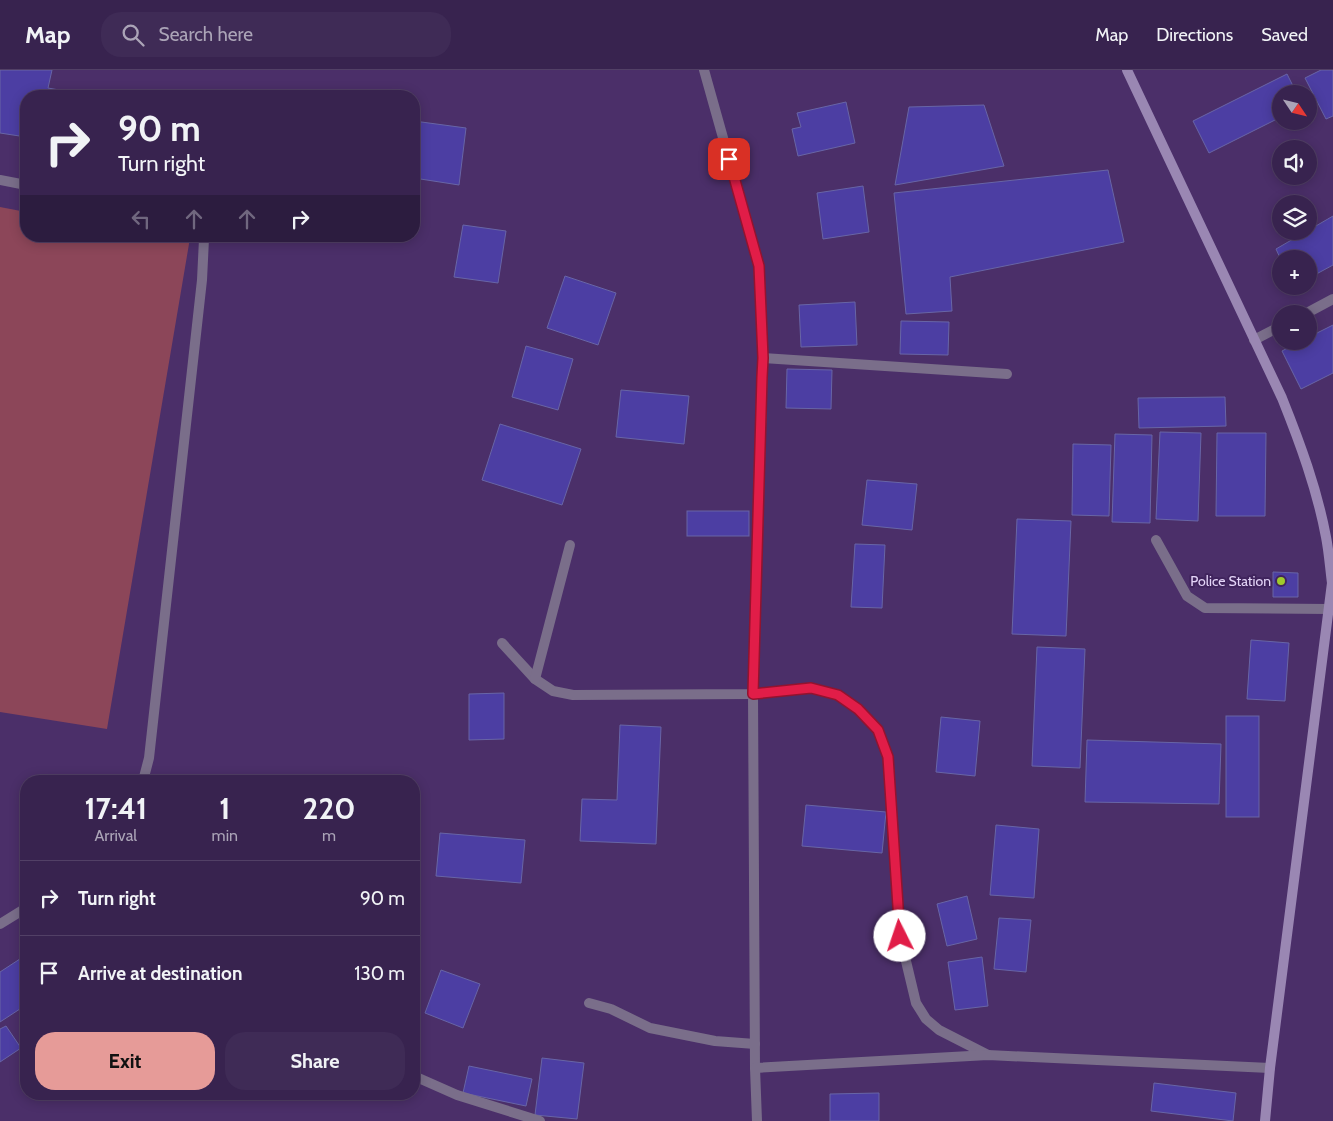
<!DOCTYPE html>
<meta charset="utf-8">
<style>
:root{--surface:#38234f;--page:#3f2b56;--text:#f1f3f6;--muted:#aba4b7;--line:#524066;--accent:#e69b98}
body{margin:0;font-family:Cabin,sans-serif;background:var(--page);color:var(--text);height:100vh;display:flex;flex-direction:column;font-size:19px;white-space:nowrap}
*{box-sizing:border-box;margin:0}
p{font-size:16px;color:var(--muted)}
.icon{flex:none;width:28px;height:28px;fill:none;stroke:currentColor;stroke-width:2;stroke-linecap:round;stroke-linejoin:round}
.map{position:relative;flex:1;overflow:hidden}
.details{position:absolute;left:20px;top:705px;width:400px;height:325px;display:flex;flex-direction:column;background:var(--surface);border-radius:20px;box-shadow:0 2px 12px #0003,0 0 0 1px var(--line)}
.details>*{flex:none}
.hud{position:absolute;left:20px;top:20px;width:400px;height:152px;border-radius:20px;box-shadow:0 2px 12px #0003,0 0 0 1px var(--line);background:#38234f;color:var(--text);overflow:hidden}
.needle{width:32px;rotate:125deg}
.tools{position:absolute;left:1272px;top:15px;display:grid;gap:10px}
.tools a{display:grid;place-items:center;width:45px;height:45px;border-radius:50%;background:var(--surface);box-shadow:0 2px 12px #0003,0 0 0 1px var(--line);font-size:25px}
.pin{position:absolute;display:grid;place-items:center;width:42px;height:42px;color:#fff;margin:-21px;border-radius:10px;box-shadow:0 2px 8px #0006}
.me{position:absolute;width:55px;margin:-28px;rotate:356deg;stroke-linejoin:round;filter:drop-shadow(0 0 4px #0008)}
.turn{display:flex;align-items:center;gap:18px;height:105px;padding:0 15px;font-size:22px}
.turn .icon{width:65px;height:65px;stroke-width:2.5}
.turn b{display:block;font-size:35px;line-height:42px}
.lanes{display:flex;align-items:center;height:48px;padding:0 15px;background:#0003;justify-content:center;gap:25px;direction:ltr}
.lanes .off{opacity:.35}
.eta{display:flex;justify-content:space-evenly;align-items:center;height:85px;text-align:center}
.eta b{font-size:30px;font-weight:700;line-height:35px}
.button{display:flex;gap:10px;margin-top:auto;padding:10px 15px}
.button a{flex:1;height:58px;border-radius:20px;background:var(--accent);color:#111;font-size:20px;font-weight:700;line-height:58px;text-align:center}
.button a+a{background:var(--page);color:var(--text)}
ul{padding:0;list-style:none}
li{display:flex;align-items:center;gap:15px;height:75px;padding:0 15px;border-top:1px solid var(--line)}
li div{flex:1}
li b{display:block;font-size:19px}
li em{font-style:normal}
header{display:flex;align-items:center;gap:30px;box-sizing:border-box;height:70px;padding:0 25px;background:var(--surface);border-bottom:1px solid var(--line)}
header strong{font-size:24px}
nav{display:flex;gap:28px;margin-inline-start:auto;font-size:18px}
.search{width:350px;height:45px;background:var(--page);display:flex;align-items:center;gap:12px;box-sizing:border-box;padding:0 18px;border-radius:20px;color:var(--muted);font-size:19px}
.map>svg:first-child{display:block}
.green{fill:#8c4659}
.building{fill:#4c3ea3;stroke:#6865a6}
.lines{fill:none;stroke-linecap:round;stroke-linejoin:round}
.lane{stroke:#7a6e8a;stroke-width:10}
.street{stroke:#7a6e8a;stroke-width:10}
.secondary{stroke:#9a87b3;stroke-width:10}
.route-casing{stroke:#92132f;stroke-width:12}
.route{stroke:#e11d48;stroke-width:9}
.poi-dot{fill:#9fca2d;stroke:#40245d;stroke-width:2}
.labels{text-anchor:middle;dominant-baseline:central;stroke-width:4;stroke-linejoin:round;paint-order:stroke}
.poi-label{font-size:14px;fill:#e4d5f8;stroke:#40245d;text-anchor:end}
</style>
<header>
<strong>Map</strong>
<div class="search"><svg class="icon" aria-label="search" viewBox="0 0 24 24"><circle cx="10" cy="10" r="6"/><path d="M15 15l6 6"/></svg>Search here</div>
<nav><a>Map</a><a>Directions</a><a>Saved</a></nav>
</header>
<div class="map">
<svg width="1333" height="1051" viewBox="0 0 1333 1051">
<rect width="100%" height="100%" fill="#4b2f69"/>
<!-- green -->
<polygon class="green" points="0,137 26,142 26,166 177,166 190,168 107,659 0,642"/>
<!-- building -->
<g class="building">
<polygon points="0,0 52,0 48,18 92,26 26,26 26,67 0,63"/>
<polygon points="1321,0 1333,0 1333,46 1326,49 1305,8"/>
<polygon points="1287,4 1297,24 1281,24 1281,47 1209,83 1193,51"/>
<polygon points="846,32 855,73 798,86 792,59 801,57 797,43"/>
<polygon points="984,35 1004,96 895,115 909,37"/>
<polygon points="414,51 466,58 459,115 414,108"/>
<polygon points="1108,100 1124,172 950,207 952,241 906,244 894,123"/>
<polygon points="863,116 869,162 823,169 817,123"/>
<polygon points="1333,146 1333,195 1309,208 1309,189 1281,189 1281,190 1276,179 1307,161 1309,161 1309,160"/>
<polygon points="463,155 506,161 498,213 454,207"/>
<polygon points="565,206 616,223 598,275 547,258"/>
<polygon points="855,232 857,275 801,277 799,235"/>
<polygon points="901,251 949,252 948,285 900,284"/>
<polygon points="1333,255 1333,303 1301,319 1282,281 1301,271 1309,271 1309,267"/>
<polygon points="526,276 573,289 558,340 512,327"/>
<polygon points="787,299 832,300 831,339 786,338"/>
<polygon points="621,320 689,326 684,374 616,367"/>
<polygon points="1225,327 1226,356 1139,358 1138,328"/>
<polygon points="500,354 581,379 562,435 482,410"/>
<polygon points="1160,362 1201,363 1198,451 1156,449"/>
<polygon points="1217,363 1266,363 1265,446 1216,446"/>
<polygon points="1115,364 1152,365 1150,453 1112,452"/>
<polygon points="1073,374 1111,375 1109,446 1072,445"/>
<polygon points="867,410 917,414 912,460 862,455"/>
<rect x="687" y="441" width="62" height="25"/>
<polygon points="1017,449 1071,451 1066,566 1012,564"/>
<polygon points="855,474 885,475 882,538 851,537"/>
<polygon points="1273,502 1298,503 1298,527 1273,527"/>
<polygon points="1251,570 1289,573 1285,631 1247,629"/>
<polygon points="1037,577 1085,579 1080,698 1032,696"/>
<polygon points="504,623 504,669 469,670 469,624"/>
<rect x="1226" y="646" width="33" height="101"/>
<polygon points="941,647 980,651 975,706 936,702"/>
<polygon points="620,655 661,657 656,774 580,771 582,729 617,730"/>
<polygon points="1087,670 1221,674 1219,734 1085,732"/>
<polygon points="806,735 886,742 882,783 802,776"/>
<polygon points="996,755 1039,759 1034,828 990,825"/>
<polygon points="440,763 525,770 521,813 436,806"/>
<polygon points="967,826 977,869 947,876 937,834"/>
<polygon points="999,848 1031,850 1026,902 994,899"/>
<polygon points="26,885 26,935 0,952 0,902"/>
<polygon points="982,887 988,936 955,940 948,892"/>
<polygon points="441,900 480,914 463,958 425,943"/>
<polygon points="6,956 21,978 0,992 0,959"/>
<polygon points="542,988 584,993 577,1049 535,1045"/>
<polygon points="469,996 532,1009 526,1036 463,1023"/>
<polygon points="1154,1013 1236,1023 1233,1051 1151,1041"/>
<polygon points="879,1023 879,1051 830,1051 830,1024"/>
</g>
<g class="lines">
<!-- lane -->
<g class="lane">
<polyline points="0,110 26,115"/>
<polyline points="763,288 1007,304"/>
<polyline points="1156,470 1187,526 1205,538 1329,539"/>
<polyline points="502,573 535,609 553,621 573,625 753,624 811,618 838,625 858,639 878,660 888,687 900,866 916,933 926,949 939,960 988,985"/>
<polyline points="535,609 570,475"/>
<polyline points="143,711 149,688 202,210 204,169 202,166"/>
<polyline points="0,854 26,838"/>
<polyline points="589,933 611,939 650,958 715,971 755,974"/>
<polyline points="414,1006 457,1025 540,1051"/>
</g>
<!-- street -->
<g class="street">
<polyline points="704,0 759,196 763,288 753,624 755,998"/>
<polyline points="1305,244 1333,229"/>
<polyline points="1254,270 1281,256"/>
<polyline points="757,1051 755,998 988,985 1270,998"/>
</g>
<!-- secondary -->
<path class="secondary" d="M1127 0 1282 328C1300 373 1317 419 1326 467 1329 482 1330 498 1332 513L1270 998 1265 1051"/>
</g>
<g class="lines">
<!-- route casing -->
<g class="route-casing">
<polyline id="route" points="729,89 759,196 763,288 762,307 753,624 811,618 838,625 858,639 878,660 888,687 900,866"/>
</g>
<!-- route -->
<use href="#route" class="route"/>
</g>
<!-- markers -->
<circle class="poi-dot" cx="1281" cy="511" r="5"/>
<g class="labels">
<!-- poi labels -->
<g class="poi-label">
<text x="1271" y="511">Police Station</text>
</g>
</g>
</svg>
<div class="tools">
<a><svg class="needle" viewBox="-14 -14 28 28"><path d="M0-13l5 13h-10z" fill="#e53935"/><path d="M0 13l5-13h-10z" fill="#aba4b7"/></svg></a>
<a><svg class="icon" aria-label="sound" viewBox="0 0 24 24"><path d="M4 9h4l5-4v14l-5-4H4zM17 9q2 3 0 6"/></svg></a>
<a><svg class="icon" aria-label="layers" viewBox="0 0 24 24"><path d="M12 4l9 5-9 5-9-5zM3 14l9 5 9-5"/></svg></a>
<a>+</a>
<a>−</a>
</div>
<div class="pin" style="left:729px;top:89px;background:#d93025"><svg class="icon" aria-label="arrive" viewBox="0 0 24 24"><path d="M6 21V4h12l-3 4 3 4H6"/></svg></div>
<svg class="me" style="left:900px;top:866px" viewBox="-20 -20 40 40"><circle r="19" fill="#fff"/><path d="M0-13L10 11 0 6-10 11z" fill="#e11d48"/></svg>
<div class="hud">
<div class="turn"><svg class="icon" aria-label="right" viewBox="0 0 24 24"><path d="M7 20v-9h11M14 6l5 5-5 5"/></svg><div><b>90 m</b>Turn right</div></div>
<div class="lanes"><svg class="icon off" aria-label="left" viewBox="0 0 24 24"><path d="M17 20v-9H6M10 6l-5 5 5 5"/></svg><svg class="icon off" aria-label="ahead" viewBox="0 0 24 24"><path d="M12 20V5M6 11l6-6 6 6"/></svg><svg class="icon off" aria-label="ahead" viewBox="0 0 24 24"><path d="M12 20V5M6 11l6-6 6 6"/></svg><svg class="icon" aria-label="right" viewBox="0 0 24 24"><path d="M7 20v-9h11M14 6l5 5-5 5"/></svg></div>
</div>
<section class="details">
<div class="eta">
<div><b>17:41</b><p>Arrival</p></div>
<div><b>1</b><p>min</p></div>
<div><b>220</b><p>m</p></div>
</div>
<ul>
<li><svg class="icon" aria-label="right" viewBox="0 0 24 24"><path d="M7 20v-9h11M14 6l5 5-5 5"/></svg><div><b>Turn right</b></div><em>90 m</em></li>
<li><svg class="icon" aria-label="arrive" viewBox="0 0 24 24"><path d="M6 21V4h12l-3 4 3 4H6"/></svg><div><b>Arrive at destination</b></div><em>130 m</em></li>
</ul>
<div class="button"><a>Exit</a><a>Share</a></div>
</section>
</div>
